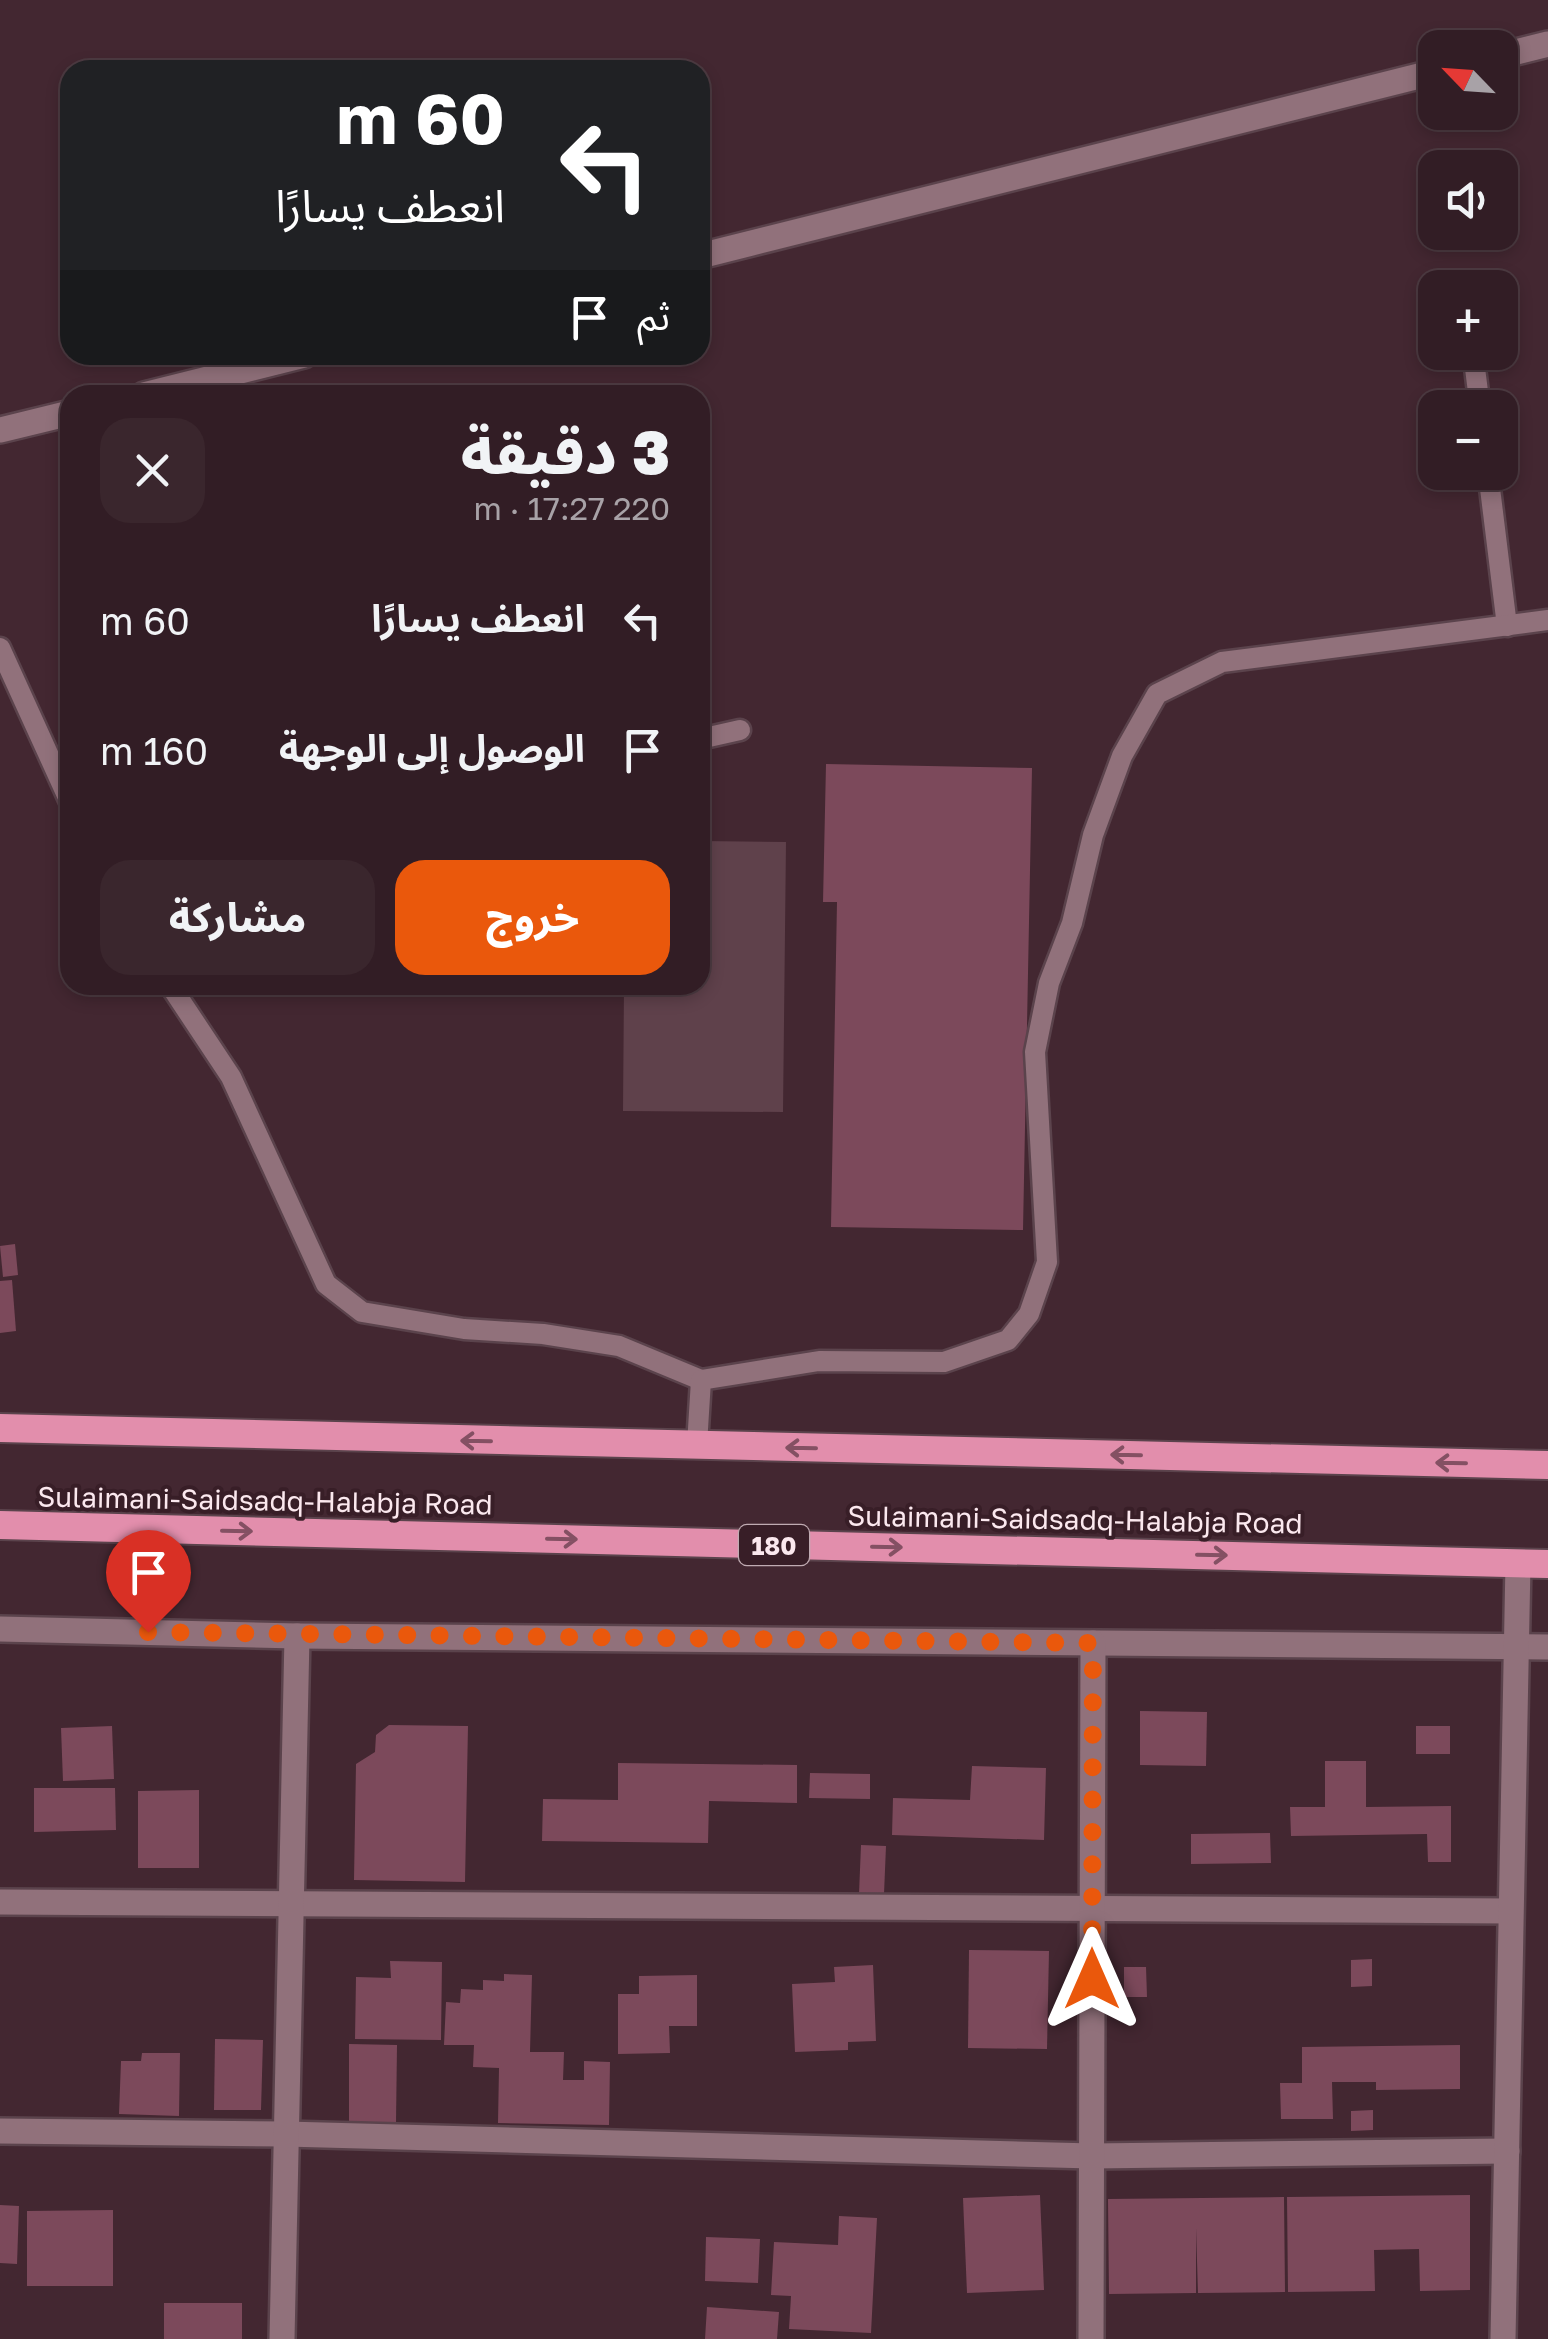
<!DOCTYPE html>
<html lang="ar">
<meta charset="utf-8">
<style>
:root{--surface:#321d25;--page:#3a262d;--text:#f1f3f6;--muted:#a8a2a7;--line:#4d3b42;--accent:#ea580c}
body{margin:0;font-family:"Golos Text","Noto Sans Arabic",sans-serif;background:var(--page);color:var(--text);direction:rtl;height:100vh;display:flex;flex-direction:column;font-size:38px;white-space:nowrap}
*{box-sizing:border-box;margin:0}
p{font-size:32px;color:var(--muted)}
.icon{flex:none;width:55px;height:55px;fill:none;stroke:currentColor;stroke-width:2;stroke-linecap:round;stroke-linejoin:round}
.map{position:relative;flex:1;overflow:hidden;direction:ltr}
.details{position:absolute;left:60px;top:385px;width:650px;height:610px;display:flex;flex-direction:column;background:var(--surface);border-radius:30px;box-shadow:0 5px 15px #0003,0 0 0 2px var(--line);direction:rtl}
.details>*{flex:none}
.hud{position:absolute;left:60px;top:60px;width:650px;height:305px;border-radius:30px;box-shadow:0 5px 15px #0003,0 0 0 2px var(--line);direction:rtl;background:#202124;color:#fff;overflow:hidden}
.needle{width:65px;rotate:295deg}
.controls{position:absolute;left:1418px;top:30px;display:grid;gap:20px}
.controls a{display:grid;place-items:center;width:100px;height:100px;border-radius:20px;background:var(--surface);box-shadow:0 5px 15px #0003,0 0 0 2px var(--line);font-size:50px}
.pin{position:absolute;display:grid;place-items:center;width:85px;height:85px;color:#fff;margin:-102px -42px;border-radius:50% 50% 50% 0;rotate:-45deg;box-shadow:0 0 10px #0007}
.pin .icon{rotate:45deg}
.me{position:absolute;width:110px;margin:-55px;rotate:0deg;stroke-linejoin:round;filter:drop-shadow(0 0 8px #0008)}
.turn{display:flex;align-items:center;gap:35px;height:210px;padding:0 40px;font-size:45px}
.turn .icon{width:130px;height:130px;stroke-width:2.5}
.turn b{display:block;font-size:70px;line-height:85px}
.then{display:flex;align-items:center;height:95px;padding:0 40px;background:#0003;gap:20px;font-size:38px}
.round{display:grid;place-items:center;flex:none;width:105px;height:105px;border-radius:30px;background:var(--page)}
.head{display:flex;align-items:center;justify-content:space-between;height:170px;padding:0 40px}
h1{font-size:60px;font-weight:800;line-height:75px}
.cta{display:flex;gap:20px;margin-top:auto;padding:20px 40px}
.cta a{flex:1;height:115px;border-radius:30px;background:var(--accent);color:#fff;font-size:40px;font-weight:800;line-height:115px;text-align:center}
.cta a+a{background:var(--page);color:var(--text)}
ul{padding:0;list-style:none}
li{display:flex;align-items:center;gap:30px;height:130px;padding:0 40px}
li div{flex:1}
li b{display:block;font-size:38px}
li em{font-style:normal}
.map>svg:first-child{display:block}
.green{fill:#5f414b}
.building{fill:#7c495b}
.lines{fill:none;stroke-linecap:round;stroke-linejoin:round}
.service-casing{stroke:#5b434c;stroke-width:25}
.minor-casing{stroke:#5b434c;stroke-width:30}
.trunk-casing{stroke:#5b434c;stroke-width:32}
.service{stroke:#91717b;stroke-width:20}
.minor{stroke:#91717b;stroke-width:25}
.trunk{stroke:#e28eac;stroke-width:28}
.oneway{stroke:#845063}
.route{stroke:#ea580c;stroke-width:18;stroke-dasharray:0 32.4}
.labels{text-anchor:middle;dominant-baseline:central;stroke-width:8;stroke-linejoin:round;paint-order:stroke}
.shield{fill:#381e27;stroke:#c0abb2;stroke-width:2.5}
.shield-label{font-size:25px;font-weight:bold;fill:#fbe8ee}
.street-label{font-size:28px;fill:#fbe8ee;stroke:#381e27}
</style>
<div class="map">
<svg width="1548" height="2339" viewBox="0 0 1548 2339">
<rect width="100%" height="100%" fill="#432731"/>
<!-- green -->
<polygon class="green" points="700,841 786,842 783,1112 623,1111 624,985 700,985"/>
<!-- building -->
<g class="building">
<polygon points="826,764 1032,768 1023,1230 831,1227 837,902 823,902"/>
<polygon points="15,1244 18,1275 3,1277 0,1246"/>
<polygon points="12,1280 16,1331 0,1333 0,1281"/>
<polygon points="1140,1711 1207,1712 1206,1766 1140,1765"/>
<polygon points="389,1725 468,1726 465,1882 354,1880 356,1764 375,1752 376,1735"/>
<polygon points="112,1726 114,1779 63,1781 61,1728"/>
<rect x="1416" y="1726" width="34" height="28"/>
<polygon points="1325,1761 1366,1761 1366,1807 1451,1806 1451,1862 1428,1862 1427,1834 1291,1836 1290,1807 1325,1807"/>
<polygon points="618,1763 797,1765 797,1803 709,1801 708,1843 542,1841 543,1799 618,1800"/>
<polygon points="972,1766 1046,1768 1044,1840 892,1835 893,1798 970,1800"/>
<polygon points="810,1773 870,1774 870,1799 809,1798"/>
<polygon points="34,1788 115,1788 116,1830 34,1832"/>
<polygon points="199,1790 199,1868 138,1868 138,1791"/>
<polygon points="1270,1833 1271,1863 1191,1864 1191,1834"/>
<polygon points="861,1845 886,1846 884,1894 859,1894"/>
<polygon points="969,1950 1049,1951 1047,2049 968,2048"/>
<polygon points="1372,1959 1372,1986 1351,1987 1351,1960"/>
<polygon points="390,1961 442,1962 441,2040 355,2039 356,1977 391,1978"/>
<polygon points="873,1965 876,2041 848,2042 848,2050 795,2052 792,1984 835,1982 834,1967"/>
<polygon points="1124,1967 1146,1967 1147,1997 1124,1997"/>
<polygon points="504,1974 532,1975 530,2052 564,2052 563,2080 584,2080 584,2061 610,2062 609,2125 498,2123 499,2068 473,2067 474,2045 444,2045 446,2002 460,2003 461,1989 483,1990 483,1980 504,1981"/>
<polygon points="697,1975 697,2026 669,2026 670,2053 618,2054 618,1994 639,1994 639,1976"/>
<polygon points="215,2039 263,2040 261,2110 214,2110"/>
<polygon points="349,2044 397,2045 396,2123 349,2123"/>
<polygon points="1460,2045 1460,2089 1376,2090 1376,2082 1332,2082 1333,2119 1281,2119 1280,2083 1302,2083 1302,2047"/>
<polygon points="142,2053 180,2053 179,2116 119,2114 121,2061 141,2061"/>
<polygon points="1373,2110 1373,2130 1351,2131 1351,2111"/>
<polygon points="1040,2195 1044,2290 967,2293 963,2198"/>
<polygon points="1470,2195 1470,2290 1420,2291 1419,2249 1374,2250 1375,2291 1288,2292 1287,2197"/>
<polygon points="1284,2197 1285,2292 1198,2293 1196,2228 1196,2293 1109,2294 1108,2199"/>
<polygon points="0,2205 19,2206 17,2264 0,2263"/>
<polygon points="113,2210 113,2286 27,2286 27,2211"/>
<polygon points="839,2216 877,2218 871,2333 789,2329 791,2296 771,2295 774,2242 838,2245"/>
<polygon points="706,2237 760,2239 758,2283 705,2281"/>
<rect x="164" y="2303" width="78" height="36"/>
<polygon points="707,2307 779,2312 777,2339 705,2339"/>
</g>
<g class="lines">
<!-- service casing -->
<g class="service-casing">
<g id="service">
<polyline points="1473,352 1480,408"/>
<polyline points="1488,472 1507,626"/>
<polyline points="0,648 70,802"/>
<polyline points="700,739 740,730"/>
<polyline points="170,985 231,1077 326,1284 362,1312 464,1329 543,1334 619,1346 701,1380"/>
<polyline points="697,1445 701,1380 819,1361 944,1362 1008,1340 1029,1314 1047,1262 1035,1052 1049,983 1072,923 1093,835 1122,756 1157,694 1222,662 1548,620"/>
</g>
</g>
<!-- minor casing -->
<g class="minor-casing">
<g id="minor">
<polyline points="1500,56 1548,44"/>
<polyline points="700,256 1435,72"/>
<polyline points="144,395 304,355"/>
<polyline points="0,430 70,413"/>
<polyline points="0,1629 297,1636 1548,1647"/>
<polyline points="0,1902 1510,1911"/>
<polyline points="0,2131 286,2134 1092,2156 1507,2151"/>
<polyline points="282,2339 297,1636"/>
<polyline points="1091,2339 1093,1643"/>
<polyline points="1503,2339 1518,1563"/>
</g>
</g>
<!-- trunk casing -->
<g class="trunk-casing">
<g id="trunk">
<polyline points="0,1428 1548,1465"/>
<polyline points="0,1525 1548,1564"/>
</g>
</g>
<!-- service -->
<use href="#service" class="service"/>
<!-- minor -->
<use href="#minor" class="minor"/>
<!-- trunk -->
<use href="#trunk" class="trunk"/>
</g>
<!-- one-way arrows -->
<defs><path id="oneway-shaft" d="M-6 0H5M1.5-3L5.5 0L1.5 3" fill="none" stroke-width="1.6" stroke-linecap="round" stroke-linejoin="round" transform="scale(2.5)"/></defs>
<g class="oneway">
<use href="#oneway-shaft" transform="translate(476 1441) rotate(-179)"/>
<use href="#oneway-shaft" transform="translate(801 1448) rotate(-179)"/>
<use href="#oneway-shaft" transform="translate(1126 1455) rotate(-179)"/>
<use href="#oneway-shaft" transform="translate(1451 1463) rotate(-179)"/>
<use href="#oneway-shaft" transform="translate(237 1531) rotate(1)"/>
<use href="#oneway-shaft" transform="translate(562 1539) rotate(1)"/>
<use href="#oneway-shaft" transform="translate(887 1547) rotate(1)"/>
<use href="#oneway-shaft" transform="translate(1212 1555) rotate(1)"/>
</g>
<g class="lines">
<!-- route -->
<polyline class="route" points="148,1632 1093,1643 1092,1979"/>
</g>
<g class="labels">
<!-- shield labels -->
<rect class="shield" x="739" y="1525" width="70" height="40" rx="8"/>
<g class="shield-label">
<text x="774" y="1545">180</text>
</g>
<!-- street labels -->
<g class="street-label">
<text transform="translate(265 1500) rotate(1)">Sulaimani-Saidsadq-Halabja Road</text>
<text transform="translate(1075 1519) rotate(1)">Sulaimani-Saidsadq-Halabja Road</text>
</g>
</g>
</svg>
<div class="controls">
<a><svg class="needle" viewBox="-14 -14 28 28"><path d="M0-13l5 13h-10z" fill="#e53935"/><path d="M0 13l5-13h-10z" fill="#a8a2a7"/></svg></a>
<a><svg class="icon" aria-label="sound" viewBox="0 0 24 24"><path d="M4 9h4l5-4v14l-5-4H4zM17 9q2 3 0 6"/></svg></a>
<a>+</a>
<a>−</a>
</div>
<div class="pin" style="left:148px;top:1632px;background:#d93025"><svg class="icon" aria-label="arrive" viewBox="0 0 24 24"><path d="M6 21V4h12l-3 4 3 4H6"/></svg></div>
<svg class="me" style="left:1092px;top:1979px" viewBox="-20 -20 40 40"><path d="M0-17L14 15 0 8-14 15z" fill="#ea580c" stroke="#fff" stroke-width="4"/></svg>
<div class="hud">
<div class="turn"><svg class="icon" aria-label="left" viewBox="0 0 24 24"><path d="M17 20v-9H6M10 6l-5 5 5 5"/></svg><div><b>60 m</b>انعطف يسارًا</div></div>
<div class="then">ثم<svg class="icon" aria-label="arrive" viewBox="0 0 24 24"><path d="M6 21V4h12l-3 4 3 4H6"/></svg></div>
</div>
<section class="details">
<div class="head"><div><h1>3 دقيقة</h1><p>220 m · 17:27</p></div><a class="round"><svg class="icon" aria-label="close" viewBox="0 0 24 24"><path d="M6 6l12 12M18 6L6 18"/></svg></a></div>
<ul>
<li><svg class="icon" aria-label="left" viewBox="0 0 24 24"><path d="M17 20v-9H6M10 6l-5 5 5 5"/></svg><div><b>انعطف يسارًا</b></div><em>60 m</em></li>
<li><svg class="icon" aria-label="arrive" viewBox="0 0 24 24"><path d="M6 21V4h12l-3 4 3 4H6"/></svg><div><b>الوصول إلى الوجهة</b></div><em>160 m</em></li>
</ul>
<div class="cta"><a>خروج</a><a>مشاركة</a></div>
</section>
</div>
